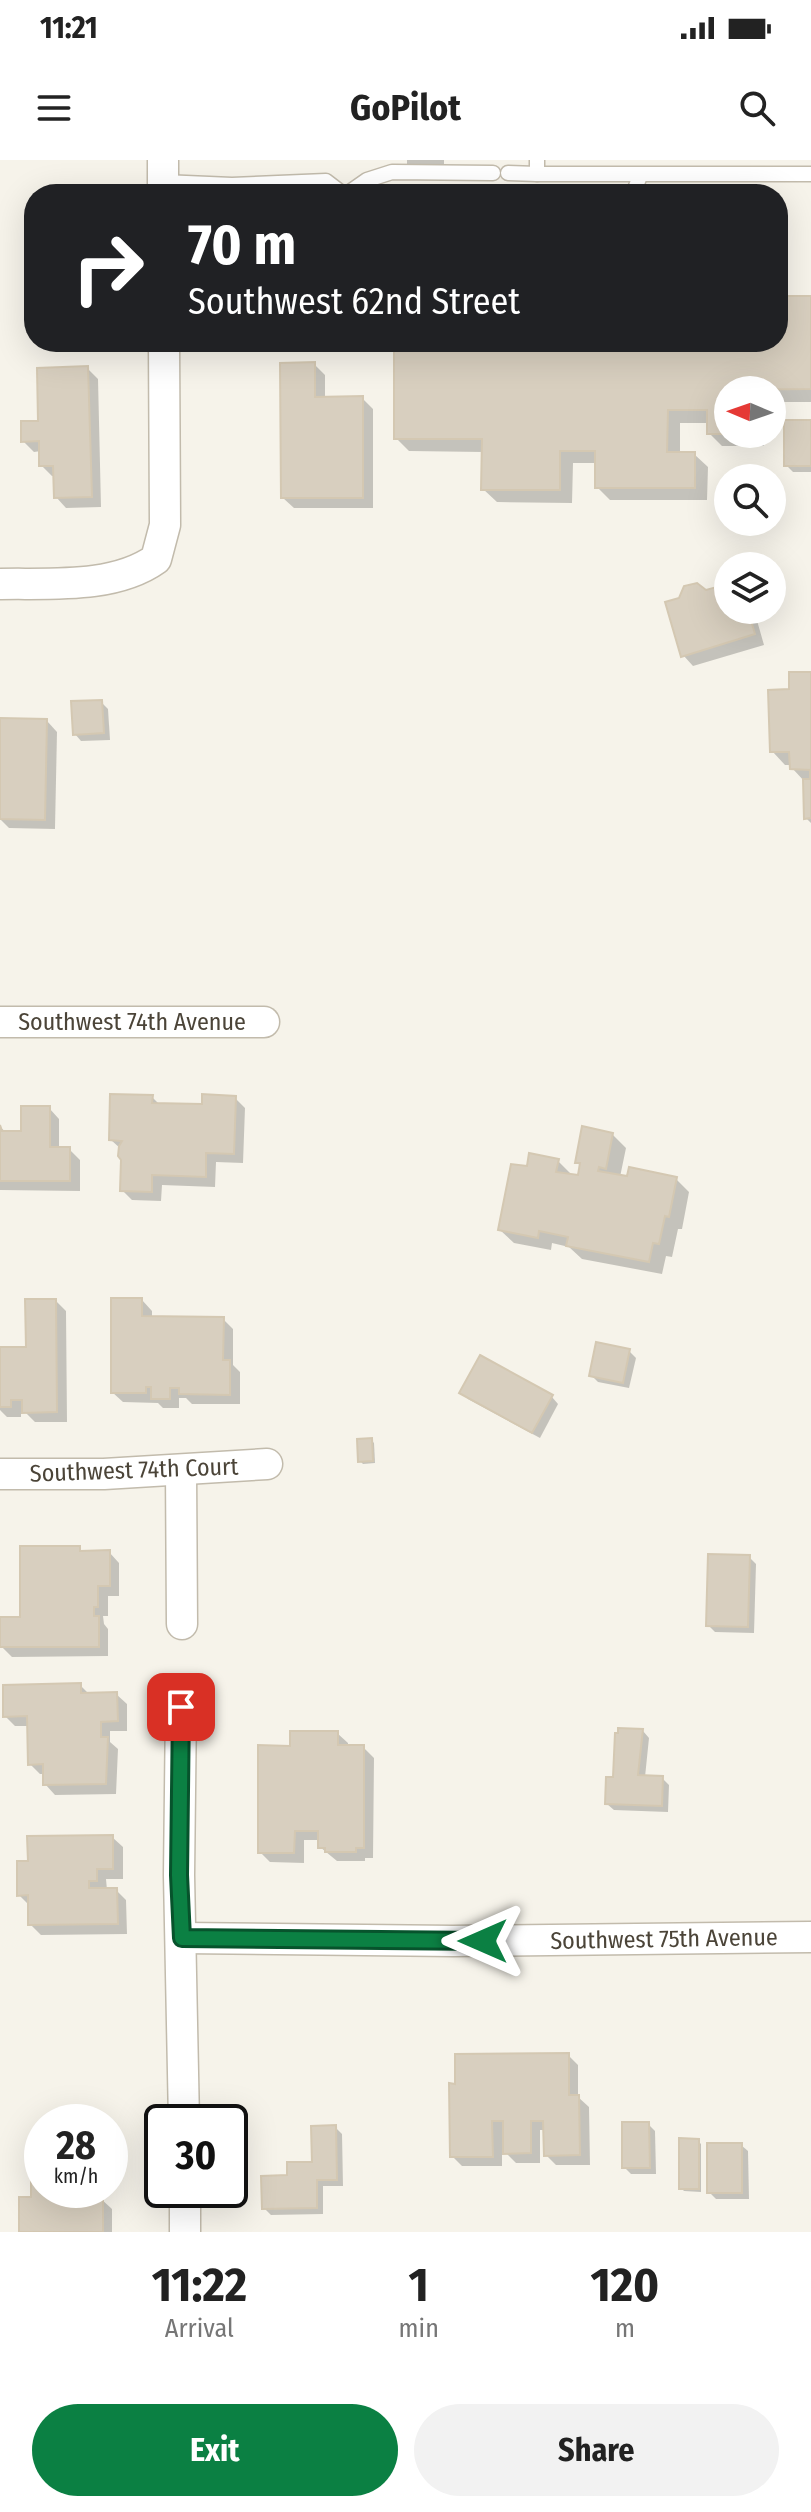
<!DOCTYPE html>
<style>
:root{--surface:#fff;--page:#f2f2f2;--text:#222;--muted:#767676;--accent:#0b8043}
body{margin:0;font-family:"Fira Sans Condensed",sans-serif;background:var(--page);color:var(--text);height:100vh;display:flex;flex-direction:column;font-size:30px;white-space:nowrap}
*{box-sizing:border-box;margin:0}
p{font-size:26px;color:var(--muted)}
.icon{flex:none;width:44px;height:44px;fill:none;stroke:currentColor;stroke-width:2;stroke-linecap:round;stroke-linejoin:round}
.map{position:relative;height:2072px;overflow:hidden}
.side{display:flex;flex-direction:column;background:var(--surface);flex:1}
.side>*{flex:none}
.guide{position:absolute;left:24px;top:24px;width:764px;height:168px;border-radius:32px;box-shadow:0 8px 32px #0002;background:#202124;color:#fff;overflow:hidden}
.needle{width:52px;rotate:272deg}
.controls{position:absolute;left:714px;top:216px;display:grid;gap:16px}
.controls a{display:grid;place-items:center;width:72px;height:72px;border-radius:50%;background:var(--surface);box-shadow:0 8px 32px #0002;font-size:40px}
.speed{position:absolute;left:24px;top:1944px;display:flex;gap:16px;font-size:40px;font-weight:700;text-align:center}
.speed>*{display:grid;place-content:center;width:104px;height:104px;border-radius:50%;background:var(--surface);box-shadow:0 8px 32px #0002;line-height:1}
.speed small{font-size:20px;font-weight:400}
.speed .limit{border:4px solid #111;border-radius:12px;background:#fff;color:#111}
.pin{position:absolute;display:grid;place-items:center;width:68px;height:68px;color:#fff;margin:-34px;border-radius:16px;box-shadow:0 4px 12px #0006}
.me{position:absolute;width:88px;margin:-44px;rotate:270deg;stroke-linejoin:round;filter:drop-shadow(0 0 6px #0008)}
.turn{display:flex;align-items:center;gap:28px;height:168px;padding:0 32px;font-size:36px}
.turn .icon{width:104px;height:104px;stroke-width:2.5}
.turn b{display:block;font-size:56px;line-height:68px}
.eta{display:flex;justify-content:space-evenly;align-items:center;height:136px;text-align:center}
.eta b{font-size:48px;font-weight:700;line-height:56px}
.action{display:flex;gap:16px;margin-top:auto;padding:16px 32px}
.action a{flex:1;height:92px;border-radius:48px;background:var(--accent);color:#fff;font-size:32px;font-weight:700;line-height:92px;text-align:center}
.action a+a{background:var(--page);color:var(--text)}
.status{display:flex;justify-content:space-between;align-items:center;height:56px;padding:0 40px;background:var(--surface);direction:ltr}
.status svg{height:22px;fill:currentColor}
header{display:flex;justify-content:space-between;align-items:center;height:104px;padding:0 32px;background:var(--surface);font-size:36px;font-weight:700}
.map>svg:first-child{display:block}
.shadow{fill:#0003}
.building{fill:#d8cfbf;stroke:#d4c8b2;stroke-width:2}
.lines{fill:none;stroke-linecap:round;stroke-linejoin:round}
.service-casing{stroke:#c2bbac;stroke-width:17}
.minor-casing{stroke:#c2bbac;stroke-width:33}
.service{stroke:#fff;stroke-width:14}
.minor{stroke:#fff;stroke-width:30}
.route-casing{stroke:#07532c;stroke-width:20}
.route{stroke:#0b8043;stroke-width:14}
.labels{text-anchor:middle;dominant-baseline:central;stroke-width:6;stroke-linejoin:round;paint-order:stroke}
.street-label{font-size:24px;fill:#4b4438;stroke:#fff}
</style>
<div class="status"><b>11:21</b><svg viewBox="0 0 49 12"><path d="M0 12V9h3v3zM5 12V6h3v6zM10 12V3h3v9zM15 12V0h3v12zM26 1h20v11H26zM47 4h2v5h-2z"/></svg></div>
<header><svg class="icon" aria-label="menu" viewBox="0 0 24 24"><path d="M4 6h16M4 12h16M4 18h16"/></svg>GoPilot<svg class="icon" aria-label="search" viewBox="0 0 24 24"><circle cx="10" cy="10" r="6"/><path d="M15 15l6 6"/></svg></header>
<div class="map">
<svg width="811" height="2072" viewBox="0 0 811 2072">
<rect width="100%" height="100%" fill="#f6f3ea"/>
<!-- shadow -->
<g class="shadow">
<polygon points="407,0 444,0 444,12 417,14 407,4"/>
<polygon points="778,138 811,138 811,242 772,242 772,230 728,230 728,274 764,274 764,286 722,286 709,273 709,263 680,263 680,294 694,294 708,307 707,340 610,340 597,327 597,303 573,303 572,343 497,342 483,329 483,292 409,291 396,278 396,182 778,182"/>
<polygon points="314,204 325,215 325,239 362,238 373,249 373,348 294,348 283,338"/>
<polygon points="87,208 98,219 101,347 66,348 56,337 55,316 52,316 41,305 41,291 34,292 23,281"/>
<polygon points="811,262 811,312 793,312 786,305"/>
<polygon points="728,426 728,450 754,450 764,485 693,506 683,495 705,433"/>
<polygon points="811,514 811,663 806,658 805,622 792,608 792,605 785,605 772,591 791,531"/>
<polygon points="101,542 108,549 110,580 81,581 75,574"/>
<polygon points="47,561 57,572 55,669 9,668 0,659 0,605"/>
<polygon points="152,937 160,945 204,946 235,938 245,948 243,1003 216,1002 215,1027 162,1025 161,1041 132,1040 122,1030 123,999 121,989 111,980"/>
<polygon points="49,948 59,959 59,989 69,989 80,1000 80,1031 0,1030 0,967 7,973 23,973"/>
<polygon points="612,974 626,988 620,1017 676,1019 689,1032 682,1069 678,1069 672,1097 666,1096 662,1114 582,1099 569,1087 552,1083 551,1090 514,1083 500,1070 528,1009 558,1001 571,1014 579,1017 581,1007 577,1002"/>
<polygon points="142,1140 152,1151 152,1158 223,1159 233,1169 233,1205 240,1212 240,1244 192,1244 186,1238 179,1238 179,1248 163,1248 158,1243 123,1242 112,1232"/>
<polygon points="56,1141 66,1151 67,1262 35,1262 21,1248 21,1257 7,1257 0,1250 0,1189 28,1189"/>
<polygon points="629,1191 636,1198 629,1228 598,1222 591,1215"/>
<polygon points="461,1232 552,1237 558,1244 540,1278 468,1239"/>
<polygon points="371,1280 374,1283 375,1303 363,1304 360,1301"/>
<polygon points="79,1388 84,1393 109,1392 119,1403 119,1436 108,1436 108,1456 103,1456 104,1464 108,1469 108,1496 12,1497 2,1487"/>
<polygon points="749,1397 756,1404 754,1473 715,1472 708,1465"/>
<polygon points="80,1525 89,1534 116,1534 127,1544 127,1571 110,1571 110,1582 118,1589 116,1634 55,1635 45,1624 45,1614 40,1614 30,1604 29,1566 15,1566 5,1556"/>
<polygon points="643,1571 649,1578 645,1617 662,1618 669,1625 668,1652 614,1650 607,1644 615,1619"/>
<polygon points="337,1573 348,1583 348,1587 363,1587 374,1598 373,1698 365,1698 365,1701 337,1701 320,1687 320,1680 304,1680 304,1703 270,1702 260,1692 292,1588"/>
<polygon points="112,1677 123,1687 123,1719 106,1719 107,1730 116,1730 126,1740 127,1774 41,1775 30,1764 30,1746 19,1735 30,1703"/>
<polygon points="568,1895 578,1905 578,1937 589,1947 590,2005 556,2005 546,1995 545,1970 540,1970 540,2003 516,2003 502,1989 502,2006 462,2006 452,1996"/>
<polygon points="648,1964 655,1971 656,2014 631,2014 624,2007"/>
<polygon points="335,1967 342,1974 343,2026 323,2026 323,2054 271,2055 264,2048 289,2017 314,2004"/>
<polygon points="698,1981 701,1984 701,2032 684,2031 681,2028"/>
<polygon points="741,1985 748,1991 749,2039 716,2039 709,2032"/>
<polygon points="42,1996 42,2030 100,2030 100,2038 112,2049 112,2072 21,2072 33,2039"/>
</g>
<!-- building -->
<g class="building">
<polygon points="31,97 34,97 34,158 32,158"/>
<polygon points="778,136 811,136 811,229 728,230 728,274 707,274 707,250 668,250 667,292 695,292 695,328 595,328 595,291 560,291 560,330 481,330 482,279 394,279 394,182 778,182"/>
<polygon points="315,202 315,237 363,236 363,338 281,338 280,203"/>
<polygon points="88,206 92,337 54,338 53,306 39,306 39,281 21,282 21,261 38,261 37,208"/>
<rect x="784" y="260" width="27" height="46"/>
<polygon points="697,423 706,430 728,424 728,450 748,450 755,474 681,497 665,442 679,438 684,426"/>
<polygon points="789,512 811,512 811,658 804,659 803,619 810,619 810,610 790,609 789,592 770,592 768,530 789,529"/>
<polygon points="102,540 104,573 73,575 71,541"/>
<polygon points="0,558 47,559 45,660 0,659"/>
<polygon points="110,934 153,935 152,943 202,944 202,934 236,936 234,994 206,993 206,1017 152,1015 152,1032 120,1031 121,1000 118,996 119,986 122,981 109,980"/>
<polygon points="21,946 50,946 50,987 70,987 70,1021 0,1021 0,965 2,971 21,971"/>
<polygon points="582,966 613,973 606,1009 599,1007 598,1011 627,1016 629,1007 677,1017 669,1057 665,1056 659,1084 653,1083 649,1102 566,1086 568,1077 539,1071 538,1078 498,1070 511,1004 527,1006 529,993 559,999 556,1012 578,1015 580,1003 575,1003"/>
<polygon points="111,1138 142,1138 142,1156 224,1157 223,1200 230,1200 230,1235 179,1234 179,1228 170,1228 170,1239 151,1239 151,1227 146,1227 146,1233 111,1233"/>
<polygon points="25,1139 56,1139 57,1252 22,1253 22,1240 11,1240 11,1247 0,1247 0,1187 26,1187"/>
<polygon points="596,1182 630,1189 623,1223 589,1216"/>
<polygon points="480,1195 553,1235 532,1273 459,1233"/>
<polygon points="372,1278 373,1301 358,1302 357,1279"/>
<polygon points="20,1386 80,1386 80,1391 110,1390 110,1426 98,1426 98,1447 94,1447 94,1456 99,1456 99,1487 0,1487 0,1457 20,1457"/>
<polygon points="708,1394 750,1395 748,1467 706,1466"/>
<polygon points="81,1523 81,1533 117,1532 118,1561 101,1562 101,1577 108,1577 106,1624 43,1625 43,1604 28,1605 27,1556 3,1557 3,1525"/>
<polygon points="618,1568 643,1569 638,1615 663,1616 662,1646 605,1644 606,1617 613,1617 615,1573 618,1573"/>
<polygon points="290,1571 338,1571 338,1585 364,1585 364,1688 356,1688 356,1692 325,1692 325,1688 318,1688 318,1671 295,1671 294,1693 258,1693 258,1585 290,1586"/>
<polygon points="113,1675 113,1709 97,1709 97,1721 89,1721 89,1728 117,1728 118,1764 28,1765 28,1735 17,1736 17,1701 28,1701 27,1676"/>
<polygon points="569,1893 569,1935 579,1935 580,1995 544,1996 543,1961 531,1961 531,1993 503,1994 503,1961 492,1961 493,1997 450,1997 449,1923 455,1924 455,1894"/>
<polygon points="622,1962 649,1962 650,2008 622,2008"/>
<polygon points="336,1965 337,2020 317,2020 317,2048 262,2049 261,2016 287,2015 287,2002 312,2002 311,1966"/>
<polygon points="679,1978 699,1979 699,2029 679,2029"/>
<rect x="707" y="1983" width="35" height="50"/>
<polygon points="31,1994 42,1994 42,2030 90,2030 90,2036 103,2036 103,2072 19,2072 19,2037 31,2037"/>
</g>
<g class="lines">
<!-- service casing -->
<g class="service-casing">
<g id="service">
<polyline points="537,0 537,14 811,14"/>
<polyline points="508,13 537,14"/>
<polyline points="163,22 232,25 326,21 343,34"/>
<polyline points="347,34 367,20 392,12 493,13"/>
<polyline points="633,34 640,16"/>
</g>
</g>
<!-- minor casing -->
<g class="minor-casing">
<g id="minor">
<polyline points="163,0 163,34"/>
<path d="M0 424C50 423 114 429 156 399L165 365 164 182"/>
<polyline points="0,862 264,862"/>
<polyline points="181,1310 182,1464"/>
<polyline points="0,1314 104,1314 267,1304"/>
<polyline points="181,1547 179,1715 184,1962"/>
<polyline points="182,1778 453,1781 811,1777"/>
<polyline points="185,2030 185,2072"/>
</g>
</g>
<!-- service -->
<use href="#service" class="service"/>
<!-- minor -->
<use href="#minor" class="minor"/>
</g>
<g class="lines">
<!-- route casing -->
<g class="route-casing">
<polyline id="route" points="181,1547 179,1715 182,1778 483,1781"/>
</g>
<!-- route -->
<use href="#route" class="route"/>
</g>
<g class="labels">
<!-- street labels -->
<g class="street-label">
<text x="132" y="862">Southwest 74th Avenue</text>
<text transform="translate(134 1310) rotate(-2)">Southwest 74th Court</text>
<text transform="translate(664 1779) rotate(-1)">Southwest 75th Avenue</text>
</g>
</g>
</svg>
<div class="controls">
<a><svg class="needle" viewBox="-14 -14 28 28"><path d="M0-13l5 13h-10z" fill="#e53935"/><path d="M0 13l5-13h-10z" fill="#767676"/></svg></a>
<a><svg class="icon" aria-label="search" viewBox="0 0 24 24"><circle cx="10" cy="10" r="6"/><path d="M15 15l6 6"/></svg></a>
<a><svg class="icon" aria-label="layers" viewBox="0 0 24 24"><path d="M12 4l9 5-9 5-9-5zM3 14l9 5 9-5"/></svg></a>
</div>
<div class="speed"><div>28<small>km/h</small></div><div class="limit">30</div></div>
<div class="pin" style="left:181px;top:1547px;background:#d93025"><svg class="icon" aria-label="arrive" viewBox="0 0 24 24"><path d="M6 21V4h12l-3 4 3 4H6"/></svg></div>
<svg class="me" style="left:483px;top:1781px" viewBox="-20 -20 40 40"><path d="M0-17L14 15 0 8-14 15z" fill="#0b8043" stroke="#fff" stroke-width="4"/></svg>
<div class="guide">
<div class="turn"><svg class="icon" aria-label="right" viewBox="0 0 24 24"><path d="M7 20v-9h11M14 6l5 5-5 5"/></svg><div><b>70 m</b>Southwest 62nd Street</div></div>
</div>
</div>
<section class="side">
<div class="eta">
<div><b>11:22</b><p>Arrival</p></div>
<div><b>1</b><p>min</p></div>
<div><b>120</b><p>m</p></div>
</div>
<div class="action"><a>Exit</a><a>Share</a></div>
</section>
